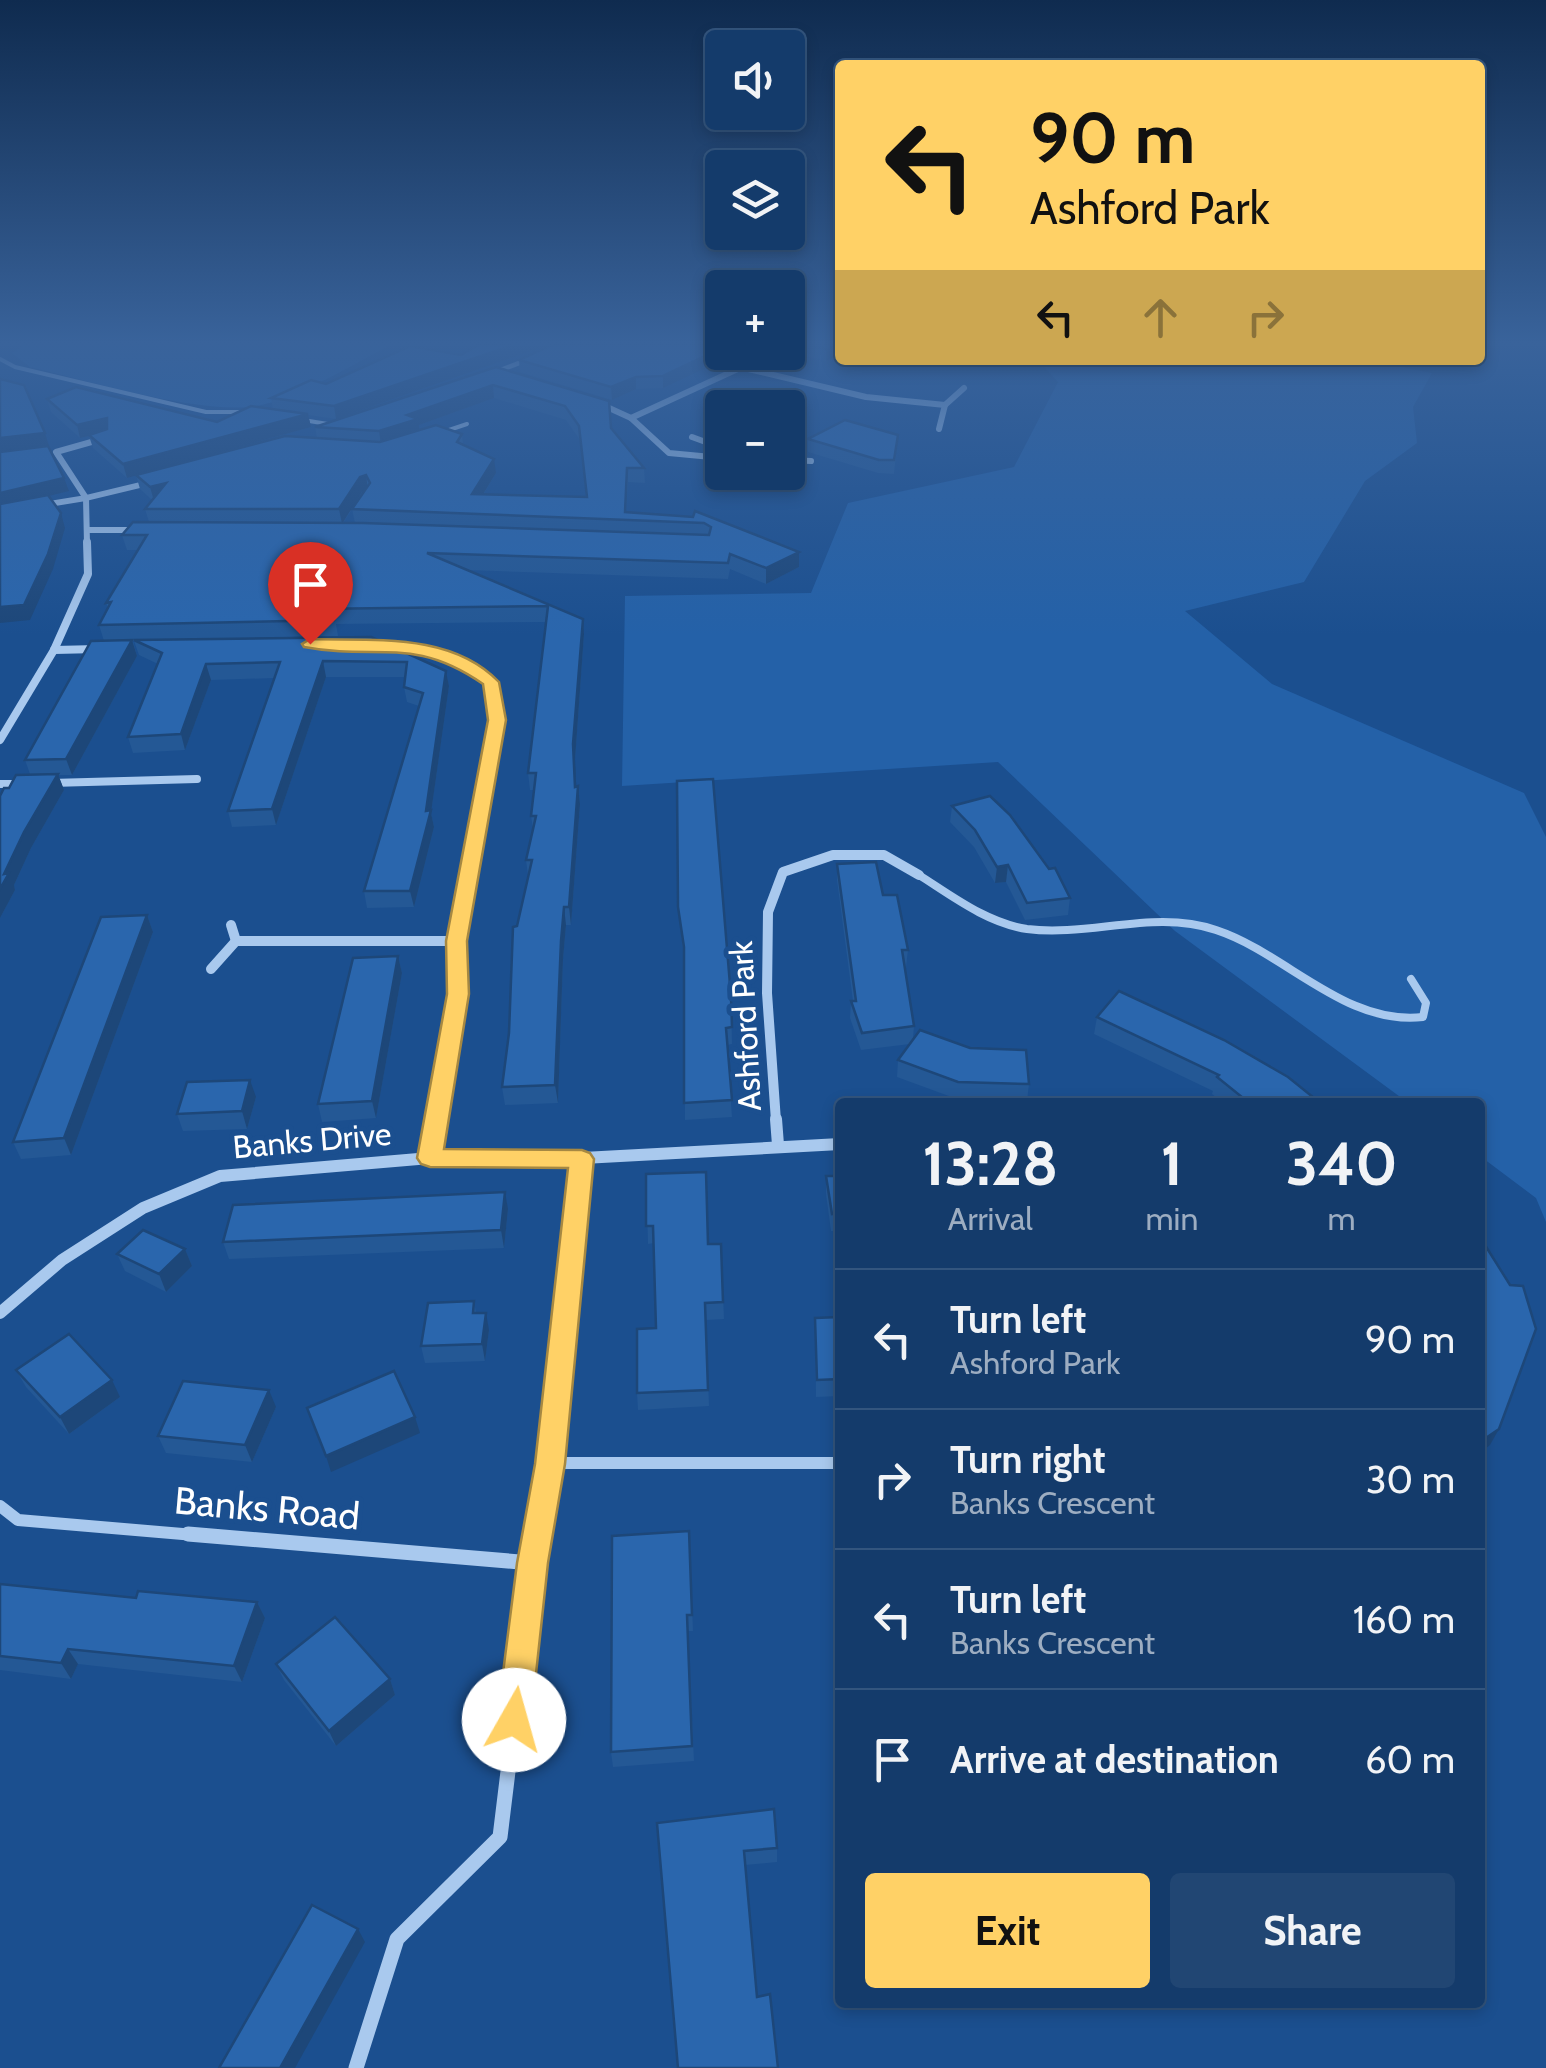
<!DOCTYPE html>
<meta charset="utf-8">
<style>
:root{--surface:#143b6b;--page:#214673;--text:#f1f3f6;--muted:#9dadc1;--line:#33557e;--accent:#ffd166}
body{margin:0;font-family:Cabin,sans-serif;background:var(--page);color:var(--text);height:100vh;display:flex;flex-direction:column;font-size:38px;white-space:nowrap}
*{box-sizing:border-box;margin:0}
p{font-size:32px;color:var(--muted)}
.icon{flex:none;width:55px;height:55px;fill:none;stroke:currentColor;stroke-width:2;stroke-linecap:round;stroke-linejoin:round}
.map{position:relative;flex:1;overflow:hidden}
.panel{position:absolute;left:835px;top:1098px;width:650px;height:910px;display:flex;flex-direction:column;background:var(--surface);border-radius:10px;box-shadow:0 5px 15px #0003,0 0 0 2px var(--line)}
.panel>*{flex:none}
.banner{position:absolute;left:835px;top:60px;width:650px;height:305px;border-radius:10px;box-shadow:0 5px 15px #0003,0 0 0 2px var(--line);background:#ffd166;color:#111;overflow:hidden}
.tools{position:absolute;left:705px;top:30px;display:grid;gap:20px}
.tools a{display:grid;place-items:center;width:100px;height:100px;border-radius:10px;background:var(--surface);box-shadow:0 5px 15px #0003,0 0 0 2px var(--line);font-size:50px}
.pin{position:absolute;display:grid;place-items:center;width:85px;height:85px;color:#fff;margin:-102px -42px;border-radius:50% 50% 50% 0;rotate:-45deg;box-shadow:0 0 10px #0007}
.pin .icon{rotate:45deg}
.me{position:absolute;width:110px;margin:-55px;rotate:7deg;stroke-linejoin:round;filter:drop-shadow(0 0 8px #0008)}
.turn{display:flex;align-items:center;gap:35px;height:210px;padding:0 30px;font-size:45px}
.turn .icon{width:130px;height:130px;stroke-width:2.5}
.turn b{display:block;font-size:70px;line-height:85px}
.lanes{display:flex;align-items:center;height:95px;padding:0 30px;background:#0003;justify-content:center;gap:50px;direction:ltr}
.lanes .off{opacity:.35}
.eta{display:flex;justify-content:space-evenly;align-items:center;height:170px;text-align:center}
.eta b{font-size:60px;font-weight:700;line-height:70px}
.cta{display:flex;gap:20px;margin-top:auto;padding:20px 30px}
.cta a{flex:1;height:115px;border-radius:10px;background:var(--accent);color:#111;font-size:40px;font-weight:700;line-height:115px;text-align:center}
.cta a+a{background:var(--page);color:var(--text)}
ul{padding:0;list-style:none}
li{display:flex;align-items:center;gap:30px;height:140px;padding:0 30px;border-top:2px solid var(--line)}
li div{flex:1}
li b{display:block;font-size:38px}
li em{font-style:normal}
.map>svg:first-child{display:block}
.green{fill:#2461a8}
.lines{fill:none;stroke-linecap:round;stroke-linejoin:round}
.service-far1{stroke:#a9c9ee;stroke-width:4}
.service{stroke:#a9c9ee;stroke-width:8}
.minor-far4{stroke:#a9c9ee;stroke-width:6}
.minor-far3{stroke:#a9c9ee;stroke-width:8}
.minor-far2{stroke:#a9c9ee;stroke-width:10}
.minor-far1{stroke:#a9c9ee;stroke-width:12}
.minor{stroke:#a9c9ee;stroke-width:15}
.tertiary{fill:#a9c9ee;fill-rule:evenodd}
.wall{fill:#245895;fill-rule:evenodd}
.shaded-wall{fill:#1d4779}
.building{fill:#2a66ad;stroke:#1d4779;stroke-width:2.5}
.route{fill:#ffd166;stroke:#a68842;stroke-width:2.5}
.labels{text-anchor:middle;dominant-baseline:central;stroke-width:10;stroke-linejoin:round;paint-order:stroke}
.street-label{font-size:32px;fill:#fff;stroke:#1b4f8f}
.near-street-label{font-size:38px;fill:#fff;stroke:#1b4f8f}
</style>
<div class="map">
<svg width="1546" height="2068" viewBox="0 0 1546 2068">
<rect width="100%" height="100%" fill="#1b4f8f"/>
<!-- green -->
<g class="green">
<path d="M25 345H390C355 364 295 399 257 406 200 415 89 381 30 367L12 353Z"/>
<polygon points="1038,360 1364,360 1432,373 1413,407 1417,443 1365,481 1304,582 1185,611 1272,684 1524,793 1546,837 1546,1222 1536,1198 1480,1156 1480,1102 1407,1102 1175,931 998,762 622,786 625,596 811,593 848,503 1014,467 1058,382"/>
</g>
<g class="lines">
<!-- service-far1 -->
<g class="service-far1">
<polyline points="0,359 15,367 206,412 244,412"/>
<polyline points="303,420 334,425"/>
<polyline points="443,432 467,424"/>
</g>
<!-- service -->
<path class="service" d="M919 875C952 896 987 923 1027 929 1090 937 1155 909 1216 930 1286 953 1345 1026 1423 1017L1426 1003 1411 979"/>
<!-- minor-far4 -->
<g class="minor-far4">
<polyline points="744,368 866,397 945,405 939,429"/>
<polyline points="596,402 631,418"/>
<polyline points="945,405 964,388"/>
<polyline points="692,437 722,448"/>
<polyline points="722,458 669,453 631,418 775,352"/>
<polyline points="788,460 811,461"/>
<polyline points="87,530 136,530"/>
<polyline points="87,544 86,498 56,452 102,439"/>
</g>
<!-- minor-far3 -->
<g class="minor-far3">
<polyline points="380,645 438,655 491,682 497,720 483,797"/>
<polyline points="54,650 98,649"/>
<polyline points="0,740 54,650 88,574 87,542"/>
<polyline points="51,783 197,779"/>
<polyline points="0,784 24,784"/>
</g>
<!-- minor-far2 -->
<g class="minor-far2">
<polyline points="231,925 236,941"/>
<polyline points="211,969 236,941 456,941"/>
<polyline points="436,1121 458,994 456,941 483,794"/>
<polyline points="776,1121 767,993 768,912 783,872 833,855 884,855 919,875"/>
</g>
<!-- minor-far1 -->
<g class="minor-far1">
<polyline points="437,1119 430,1158 583,1158 840,1144"/>
<polyline points="776,1119 778,1145"/>
<polyline points="0,1313 62,1260 143,1208 220,1176 430,1158"/>
<polyline points="550,1463 840,1463"/>
<polyline points="0,1506 18,1520 218,1537"/>
<polyline points="537,1537 550,1463 581,1159"/>
</g>
<!-- minor -->
<g class="minor">
<polyline points="188,1534 532,1563"/>
<polyline points="356,2068 397,1939 500,1837 537,1534"/>
</g>
<!-- tertiary -->
<g class="tertiary">
<polygon points="560,345 573,345 484,379 476,377"/>
<polygon points="161,477 166,480 165,482 86,501 0,515 0,509 86,495"/>
</g>
</g>
<!-- wall -->
<g class="wall">
<path d="M548 345 336 419 308 415 311 427 177 464 317 438 315 427 496 367 611 428 644 468 645 483 628 482 626 512 693 517 799 552V567L766 584 730 569 728 579 466 570 583 619 584 634 575 760 576 787 578 786 580 804 571 925H566L563 959 558 1103 505 1105 502 1087 509 1033 517 926 528 875 526 860 533 829 531 816 534 790H530L528 773 546 622 336 624 338 636 157 640 371 637 446 671 449 686 431 813 434 827 414 907 367 908 364 891 419 706 407 702 404 687 405 677H326L276 825 232 827 228 811 274 678 211 680 185 750 133 753 128 737 158 664 139 655 134 641H133L137 656 72 775H58L64 790 31 848 14 885 15 890 0 918 9 788 30 774 25 760 104 641 99 625 108 608 106 603 138 550H127L122 535 149 522 145 509 152 500 140 489 136 475 127 478 93 448 89 436 80 438 51 412 47 399 217 422 273 409 271 398 326 384 461 355ZM494 398 566 420 580 440 586 497 483 495 496 473 463 444 462 434 420 430 419 425ZM364 491 352 509 355 523H343Z"/>
<polygon points="722,345 663,388 636,389 612,400 520,372 519,360"/>
<polygon points="788,345 840,345 840,355 826,361 788,352"/>
<polygon points="898,435 894,474 878,473 808,452 808,439"/>
<polygon points="952,806 1070,898 1068,915 1025,920 1006,882 995,883 974,847 950,822"/>
<polygon points="837,864 883,895 908,950 906,967 905,967 914,1026 913,1039 1029,1084 1027,1101 957,1099 897,1077 898,1060 910,1044 861,1050 850,1018 851,1001 853,1001 837,880"/>
<polygon points="678,907 731,997 732,1044 727,1045 732,1117 685,1120 684,958"/>
<polygon points="147,915 153,932 71,1155 21,1159 13,1142"/>
<polygon points="398,956 402,973 376,1118 322,1122 318,1104"/>
<polygon points="1097,1017 1319,1102 1222,1102 1212,1094 1213,1091 1094,1034"/>
<polygon points="256,1097 247,1129 183,1131 177,1114"/>
<polygon points="646,1174 708,1244 721,1244 724,1319 706,1320 709,1406 638,1410 637,1393 656,1328 654,1243 648,1244"/>
<polygon points="826,1176 840,1176 840,1231 831,1231 826,1194"/>
<polygon points="508,1209 504,1248 229,1259 223,1242"/>
<polygon points="185,1249 192,1266 166,1292 125,1271 117,1254"/>
<polygon points="474,1301 476,1313 489,1330 485,1361 425,1363 421,1346"/>
<polygon points="840,1317 840,1396 816,1397 815,1318"/>
<polygon points="16,1370 120,1397 69,1434 26,1387"/>
<polygon points="276,1407 252,1462 166,1453 158,1436"/>
<polygon points="838,1528 840,1528 840,1577 837,1544"/>
<polygon points="689,1531 693,1631 688,1631 694,1761 613,1767 611,1752"/>
<polygon points="0,1584 136,1598 257,1602 265,1618 242,1682 78,1664 71,1679 0,1670"/>
<polygon points="276,1664 390,1679 395,1695 336,1746 284,1680"/>
<polygon points="657,1823 777,1848 777,1862 745,1865 757,1997 778,2068"/>
</g>
<!-- shaded-wall -->
<g class="shaded-wall">
<polygon points="513,345 548,345 336,419 334,406"/>
<polygon points="835,345 840,345 840,355 826,361 827,349"/>
<polygon points="722,348 722,352 740,352 663,388 663,376"/>
<polygon points="636,377 636,389 612,400 611,387"/>
<polygon points="493,385 494,398 419,425 420,433 381,445 379,431 407,415"/>
<polygon points="308,414 311,427 127,478 123,464"/>
<polygon points="107,418 111,431 80,438 77,425"/>
<polygon points="45,433 49,446 0,452 0,438"/>
<polygon points="494,459 496,473 474,509 472,494"/>
<polygon points="366,475 368,490 362,492 342,524 339,509 360,477"/>
<polygon points="64,478 69,491 0,508 0,493"/>
<polygon points="166,483 154,501 150,487"/>
<polygon points="61,513 65,528 53,569 30,620 0,623 0,607"/>
<polygon points="799,552 799,567 766,584 766,568"/>
<polygon points="583,619 584,634 575,760 577,804 573,744"/>
<polygon points="132,640 137,656 72,775 66,759"/>
<polygon points="323,661 326,677 276,825 272,809"/>
<polygon points="206,664 211,680 185,750 181,734"/>
<polygon points="446,671 449,686 431,813 434,827 414,907 410,891 426,811"/>
<polygon points="58,774 64,790 31,848 14,885 15,890 0,918 0,889 4,874 24,832"/>
<polygon points="578,786 580,804 571,925 569,907"/>
<polygon points="1008,865 1006,882 995,883 997,867"/>
<polygon points="564,907 566,925 563,959 558,1103 555,1085 561,941"/>
<polygon points="147,915 153,932 71,1155 64,1138"/>
<polygon points="398,956 402,973 376,1118 372,1101"/>
<polygon points="250,1080 256,1097 247,1129 242,1111"/>
<polygon points="505,1192 508,1209 504,1248 501,1230"/>
<polygon points="185,1249 192,1266 166,1292 159,1274"/>
<polygon points="486,1313 489,1330 485,1361 482,1344"/>
<polygon points="112,1380 120,1397 69,1434 60,1417"/>
<polygon points="269,1390 276,1407 252,1462 245,1445"/>
<polygon points="415,1417 420,1433 331,1472 326,1456"/>
<polygon points="1499,1429 1490,1445 1480,1453 1480,1442"/>
<polygon points="257,1602 265,1618 242,1682 234,1666"/>
<polygon points="68,1649 78,1664 71,1679 61,1663"/>
<polygon points="390,1679 395,1695 336,1746 329,1731"/>
<polygon points="358,1929 365,1942 295,2068 280,2068"/>
</g>
<!-- building -->
<g class="building">
<polygon points="478,345 513,345 334,406 271,398 311,380 326,384 410,346 461,355"/>
<polygon points="551,345 722,345 722,348 663,376 636,377 611,387 519,360"/>
<polygon points="810,345 835,345 827,349"/>
<polygon points="496,367 609,401 611,428 644,468 627,468 625,512 693,517 695,511 799,552 766,568 730,554 728,563 427,553 583,619 573,744 575,787 578,786 569,907 564,907 561,941 555,1085 502,1087 509,1033 513,927 517,926 532,860 526,860 536,816 531,816 536,773 528,773 548,606 311,609 335,620 99,625 111,602 106,603 147,535 122,535 133,522 363,523 709,535 711,527 704,523 352,509 370,483 366,475 360,477 339,509 145,509 166,483 150,487 136,475 285,436 380,442 436,425 462,434 457,442 494,459 472,494 587,497 579,426 565,406 493,385 407,415 418,419 379,431 315,427"/>
<polygon points="0,379 24,385 45,433 0,438"/>
<polygon points="76,387 217,422 251,406 308,414 123,464 89,435 107,429 107,418 77,425 47,399"/>
<polygon points="845,420 898,435 894,460 879,460 808,439"/>
<polygon points="48,446 64,478 0,493 0,452"/>
<polygon points="48,495 61,513 48,554 24,605 0,607 0,504"/>
<polygon points="371,637 446,671 426,811 431,810 410,891 364,891 423,693 404,687 407,662 323,661 272,809 228,811 280,662 206,664 181,734 128,737 162,653 134,640"/>
<polygon points="132,640 66,759 25,760 91,641"/>
<polygon points="58,774 24,832 4,874 9,873 0,889 0,796 4,788 9,788 16,775"/>
<polygon points="713,779 731,997 732,1027 726,1028 732,1100 684,1103 684,947 678,907 677,781"/>
<polygon points="990,796 1010,815 1049,869 1055,868 1070,898 1027,903 1008,865 997,867 975,830 952,806"/>
<polygon points="876,862 883,895 897,895 908,950 902,950 914,1026 862,1033 851,1001 856,1001 837,864"/>
<polygon points="147,915 64,1138 13,1142 101,917"/>
<polygon points="398,956 372,1101 318,1104 353,958"/>
<polygon points="1119,991 1224,1040 1288,1077 1319,1102 1248,1102 1217,1077 1219,1075 1097,1017"/>
<polygon points="920,1030 970,1048 1026,1050 1029,1084 958,1082 898,1060"/>
<polygon points="250,1080 242,1111 177,1114 187,1082"/>
<polygon points="706,1172 708,1244 721,1244 723,1302 705,1303 708,1390 637,1393 637,1329 656,1328 653,1226 646,1226 646,1174"/>
<polygon points="826,1176 840,1176 840,1213 832,1214"/>
<polygon points="505,1192 501,1230 223,1242 233,1205"/>
<polygon points="143,1230 185,1249 159,1274 117,1254"/>
<polygon points="1480,1237 1510,1285 1523,1286 1536,1329 1499,1429 1480,1442"/>
<polygon points="474,1301 473,1313 486,1313 482,1344 421,1346 428,1303"/>
<polygon points="840,1317 840,1379 817,1380 815,1318"/>
<polygon points="69,1334 112,1380 60,1417 16,1370"/>
<polygon points="394,1371 415,1417 326,1456 307,1408"/>
<polygon points="183,1381 269,1390 245,1445 158,1436"/>
<polygon points="689,1531 692,1615 687,1615 692,1746 611,1752 612,1536"/>
<polygon points="0,1584 136,1598 138,1591 257,1602 234,1666 68,1649 61,1663 0,1656"/>
<polygon points="335,1617 390,1679 329,1731 276,1664"/>
<polygon points="774,1809 777,1848 744,1851 757,1997 770,1994 778,2068 678,2068 657,1823"/>
<polygon points="312,1905 358,1929 280,2068 219,2068"/>
</g>
<!-- sky -->
<linearGradient id="sky" x2="0" y2="1"><stop stop-color="#0f2b4f"/><stop offset="0.54" stop-color="#39639b"/><stop offset="1" stop-color="#39639b" stop-opacity="0"/></linearGradient>
<rect width="1546" height="635" fill="url(#sky)"/>
<!-- route -->
<path class="route" d="M310 639C373 641 451 632 499 682L506 720 467 941 469 994 444 1149 582 1150 590 1153 594 1159 565 1464 548 1563 531 1720 526 1732 514 1736 502 1732 497 1720 517 1563 535 1464 568 1168 430 1167 421 1164 417 1158 447 994 446 941 488 720 483 684C412 635 378 661 304 647L302 644Z"/>
<g class="labels">
<!-- street labels -->
<g class="street-label">
<text transform="translate(745 1026) rotate(-93)">Ashford Park</text>
<text transform="translate(312 1140) rotate(-5)">Banks Drive</text>
</g>
<!-- near-street labels -->
<g class="near-street-label">
<text transform="translate(267 1508) rotate(5)">Banks Road</text>
</g>
</g>
</svg>
<div class="tools">
<a><svg class="icon" aria-label="sound" viewBox="0 0 24 24"><path d="M4 9h4l5-4v14l-5-4H4zM17 9q2 3 0 6"/></svg></a>
<a><svg class="icon" aria-label="layers" viewBox="0 0 24 24"><path d="M12 4l9 5-9 5-9-5zM3 14l9 5 9-5"/></svg></a>
<a>+</a>
<a>−</a>
</div>
<div class="pin" style="left:310px;top:644px;background:#d93025"><svg class="icon" aria-label="arrive" viewBox="0 0 24 24"><path d="M6 21V4h12l-3 4 3 4H6"/></svg></div>
<svg class="me" style="left:514px;top:1720px" viewBox="-20 -20 40 40"><circle r="19" fill="#fff"/><path d="M0-13L10 11 0 6-10 11z" fill="#ffd166"/></svg>
<div class="banner">
<div class="turn"><svg class="icon" aria-label="left" viewBox="0 0 24 24"><path d="M17 20v-9H6M10 6l-5 5 5 5"/></svg><div><b>90 m</b>Ashford Park</div></div>
<div class="lanes"><svg class="icon" aria-label="left" viewBox="0 0 24 24"><path d="M17 20v-9H6M10 6l-5 5 5 5"/></svg><svg class="icon off" aria-label="ahead" viewBox="0 0 24 24"><path d="M12 20V5M6 11l6-6 6 6"/></svg><svg class="icon off" aria-label="right" viewBox="0 0 24 24"><path d="M7 20v-9h11M14 6l5 5-5 5"/></svg></div>
</div>
<section class="panel">
<div class="eta">
<div><b>13:28</b><p>Arrival</p></div>
<div><b>1</b><p>min</p></div>
<div><b>340</b><p>m</p></div>
</div>
<ul>
<li><svg class="icon" aria-label="left" viewBox="0 0 24 24"><path d="M17 20v-9H6M10 6l-5 5 5 5"/></svg><div><b>Turn left</b><p>Ashford Park</p></div><em>90 m</em></li>
<li><svg class="icon" aria-label="right" viewBox="0 0 24 24"><path d="M7 20v-9h11M14 6l5 5-5 5"/></svg><div><b>Turn right</b><p>Banks Crescent</p></div><em>30 m</em></li>
<li><svg class="icon" aria-label="left" viewBox="0 0 24 24"><path d="M17 20v-9H6M10 6l-5 5 5 5"/></svg><div><b>Turn left</b><p>Banks Crescent</p></div><em>160 m</em></li>
<li><svg class="icon" aria-label="arrive" viewBox="0 0 24 24"><path d="M6 21V4h12l-3 4 3 4H6"/></svg><div><b>Arrive at destination</b></div><em>60 m</em></li>
</ul>
<div class="cta"><a>Exit</a><a>Share</a></div>
</section>
</div>
